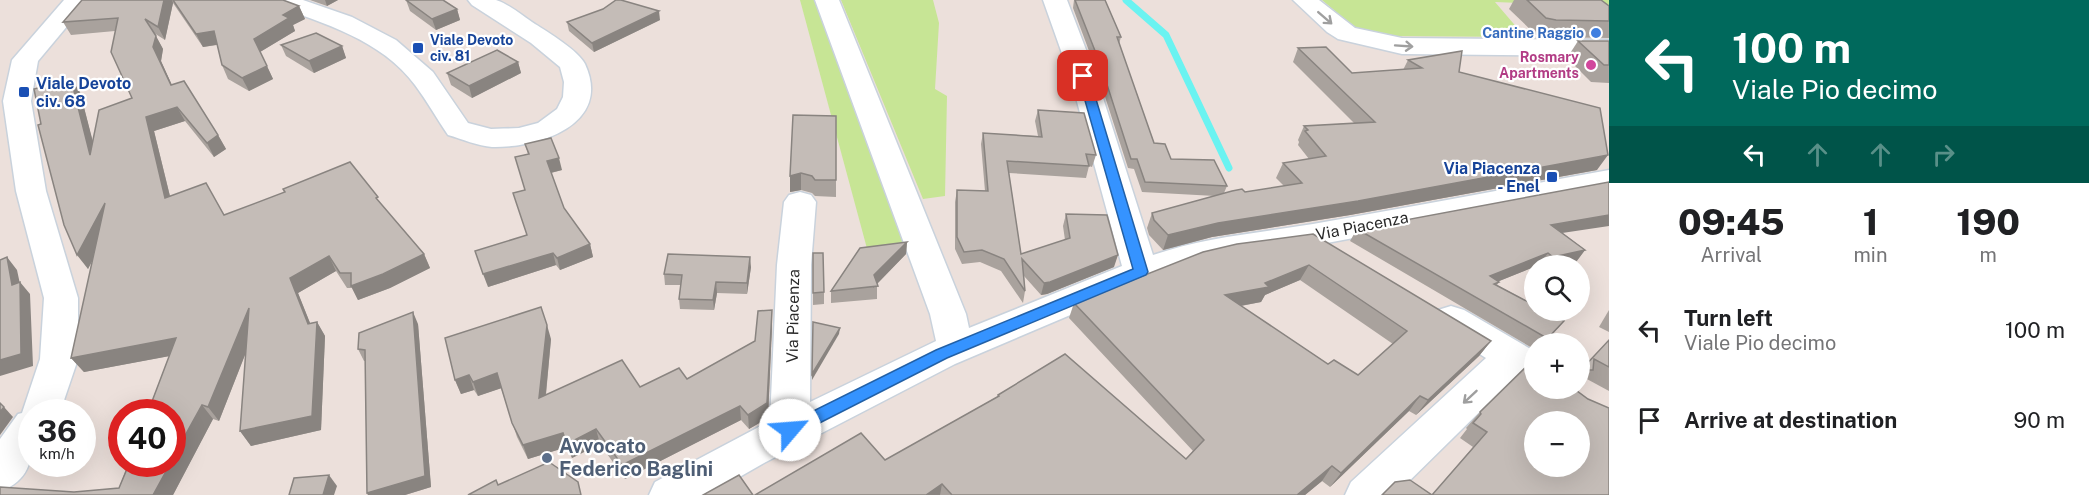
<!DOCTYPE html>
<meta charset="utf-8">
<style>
:root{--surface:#fff;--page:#f6f6f6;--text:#202124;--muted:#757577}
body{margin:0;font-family:"Public Sans",sans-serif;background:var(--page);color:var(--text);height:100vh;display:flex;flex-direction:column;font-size:22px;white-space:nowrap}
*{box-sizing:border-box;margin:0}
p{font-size:20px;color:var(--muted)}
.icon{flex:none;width:33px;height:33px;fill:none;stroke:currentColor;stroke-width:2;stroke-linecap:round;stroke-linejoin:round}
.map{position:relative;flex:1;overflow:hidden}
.side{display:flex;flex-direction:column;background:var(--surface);width:480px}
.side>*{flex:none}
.top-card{background:#00695c;color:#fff;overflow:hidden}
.fabs{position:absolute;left:1524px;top:255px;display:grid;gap:12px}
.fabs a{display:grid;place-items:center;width:66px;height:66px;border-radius:50%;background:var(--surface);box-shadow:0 6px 24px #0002;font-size:30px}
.speed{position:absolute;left:18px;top:399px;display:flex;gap:12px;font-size:30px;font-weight:700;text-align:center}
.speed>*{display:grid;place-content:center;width:78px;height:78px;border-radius:50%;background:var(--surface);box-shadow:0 6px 24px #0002;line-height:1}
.speed small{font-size:15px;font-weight:400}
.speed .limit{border:9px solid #d22;background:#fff;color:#111}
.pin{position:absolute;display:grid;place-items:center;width:51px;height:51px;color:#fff;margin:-26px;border-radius:12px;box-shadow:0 3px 9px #0006}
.me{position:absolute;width:66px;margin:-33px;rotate:63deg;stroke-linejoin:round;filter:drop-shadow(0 0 4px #0008)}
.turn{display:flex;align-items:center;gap:21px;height:126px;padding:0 24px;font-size:27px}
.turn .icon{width:78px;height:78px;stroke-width:2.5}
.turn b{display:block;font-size:42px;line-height:51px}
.lanes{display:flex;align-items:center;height:57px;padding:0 24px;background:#0003;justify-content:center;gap:30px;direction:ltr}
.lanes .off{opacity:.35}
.eta{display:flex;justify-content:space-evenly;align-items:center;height:102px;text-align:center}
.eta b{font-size:36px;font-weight:800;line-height:42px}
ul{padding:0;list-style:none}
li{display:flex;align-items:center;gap:18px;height:90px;padding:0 24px}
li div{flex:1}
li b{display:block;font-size:22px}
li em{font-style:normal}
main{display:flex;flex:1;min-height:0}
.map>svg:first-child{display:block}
.green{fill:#c7e595}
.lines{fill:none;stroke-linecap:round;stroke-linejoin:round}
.stream{stroke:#6af3f1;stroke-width:7}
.minor-casing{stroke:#c9d2dc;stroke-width:3}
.minor{fill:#fff;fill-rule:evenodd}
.wall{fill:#a9a29d;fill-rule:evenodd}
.shaded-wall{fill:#898480}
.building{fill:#c4bcb7;stroke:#898480;stroke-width:1.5;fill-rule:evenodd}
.oneway{stroke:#9f9f9f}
.route{fill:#3593ff;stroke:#2260a6;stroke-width:1.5}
.shop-dot{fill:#3f7fe0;stroke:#fff;stroke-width:2}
.transit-dot{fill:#1a4fb4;stroke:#fff;stroke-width:2}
.hotel-dot{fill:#d1479c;stroke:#fff;stroke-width:2}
.service-dot{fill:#5c6f8a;stroke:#fff;stroke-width:2}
.labels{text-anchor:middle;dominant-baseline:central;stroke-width:4.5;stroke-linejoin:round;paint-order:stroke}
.far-shop-label{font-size:14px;font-weight:bold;fill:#366cbe;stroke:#fff;text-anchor:end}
.far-transit-label{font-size:14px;font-weight:bold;fill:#164399;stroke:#fff;text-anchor:start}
.far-hotel-label{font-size:14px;font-weight:bold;fill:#b23c85;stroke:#fff;text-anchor:end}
.transit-label{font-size:16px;font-weight:bold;fill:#164399;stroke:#fff;text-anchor:start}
.street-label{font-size:16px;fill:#2a2a2a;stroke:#fff}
.near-service-label{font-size:20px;font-weight:bold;fill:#4e5e75;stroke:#fff;text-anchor:start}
</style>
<main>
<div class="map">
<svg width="1609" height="495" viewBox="0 0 1609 495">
<rect width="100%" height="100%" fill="#ece0db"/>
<!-- green -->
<g class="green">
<polygon points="800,0 815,0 908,252 869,256"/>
<polygon points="841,0 933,0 939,23 935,89 947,96 945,196 923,199"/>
<polygon points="1322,0 1609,0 1609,7 1495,2 1525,37 1385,36 1355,28"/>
</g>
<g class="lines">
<!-- stream -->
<polyline class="stream" points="1126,0 1166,35 1229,168"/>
<!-- minor casing -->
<g class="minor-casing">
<g id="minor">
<path d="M64 0H89L38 61 31 101 46 191 78 298V359L60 412H32C32 446 38 478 0 491V439L18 414 22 413 40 359 44 298 16 191 3 101 12 60Z"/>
<path d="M269 0H303L352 17 396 40 433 72 468 123 491 129 519 128 538 123 557 109 563 97 564 82 560 67 531 43 472 5 468 0C477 0 488 0 496 0 509 4 524 17 535 24 548 32 579 51 585 64 613 125 538 148 492 147 478 146 462 139 448 135 437 119 427 101 415 85 382 40 323 23 273 5Z"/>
<path d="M815 0H839L966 314 969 328 1122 266 1070 76 1043 0H1067L1096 76 1153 255C1205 237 1259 233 1313 224 1412 207 1510 188 1609 170V190L1311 246 1230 257 1196 265 1153 280 955 364 764 463 708 495H649L655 482 770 421 777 265 784 202 789 195 800 192 811 195 816 202 811 265 810 402 936 341 930 314Z"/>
<polygon points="1293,0 1319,0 1355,28 1402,38 1609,40 1609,56 1402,54 1338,39 1327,32"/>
<polygon points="1451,306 1464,310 1534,351 1534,384 1516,376 1395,495 1345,495 1351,482 1486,358 1438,328 1433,319 1438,310"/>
</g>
</g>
<!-- minor -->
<use href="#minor" class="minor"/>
</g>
<!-- wall -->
<g class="wall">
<polygon points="82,0 283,0 299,6 305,19 293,25 295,31 260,52 273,79 249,91 228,79 222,65 217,45 203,47 173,3 165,40 154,33 163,49 161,61 172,85 218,135 226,149 214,157 185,121 154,131 170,196 225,215 381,204 424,254 430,268 390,288 358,300 352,288 347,288 336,271 298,293 310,323 317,322 325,336 321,430 251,446 240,431 246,352 219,421 213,419 173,495 74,492 119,488 169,356 84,372 71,358 93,259 88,269 41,124 71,79 80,92 93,143 132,98 115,31 71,35 63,22"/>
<polygon points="310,0 338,0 327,6"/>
<polygon points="406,0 457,9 460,20 436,30 410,11"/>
<polygon points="1074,0 1105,0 1121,37 1119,44 1154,143 1171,159 1227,186 1224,193 1245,192 1284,186 1276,178 1283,163 1309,159 1298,145 1299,142 1298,140 1304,126 1354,123 1293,62 1298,48 1352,73 1403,70 1408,60 1459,72 1597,170 1350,215 1212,237 1163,250 1149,235 1147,228 1152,213 1215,196 1142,192 1134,169 1128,168 1098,75 1073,8"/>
<polygon points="1514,0 1601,0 1609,6 1609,38 1546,37 1536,35 1509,9"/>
<polygon points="660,20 594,52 569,31 567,22"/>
<polygon points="1578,41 1609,41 1609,83 1591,82 1567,58"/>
<polygon points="281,45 342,46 346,58 314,73 286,56"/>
<polygon points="518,62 521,73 472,98 451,85 447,73"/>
<polygon points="1038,110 1096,155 1092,167 1089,166 1086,178 1009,173 1021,254 1065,240 1063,226 1066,214 1114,267 1047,294 1041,295 1024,276 1025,291 1023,303 1001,271 980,262 962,264 955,249 955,202 957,190 985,191 981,144 983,133 1038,136 1035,121"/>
<polygon points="793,115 836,180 836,197 815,196 812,193 801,190 790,192 790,176"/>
<polygon points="525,144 562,170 551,173 564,208 590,244 593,257 560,270 556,265 488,287 527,235 513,193 525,190 515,157 528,154"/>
<polygon points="1357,229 1563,233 1585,250 1576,262 1560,266 1534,266 1534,267 1499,281 1499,282 1497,285 1564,321 1544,344 1534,344 1534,349 1350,241"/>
<path d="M1313 234 1491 341 1479 356 1416 415 1409 411 1330 487 1322 481 1305 495H755L885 460 997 397 998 395 1186 459 1193 451 1069 318 1074 303ZM1300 280 1393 344 1358 375 1328 364 1241 306 1261 302 1265 295Z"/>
<polygon points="907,242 906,254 877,284 877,299 831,303 831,291"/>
<polygon points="813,253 824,292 824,304 813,305"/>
<polygon points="751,267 747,294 717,293 714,310 680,309 679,299 681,285 665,285 664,274"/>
<polygon points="772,310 772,325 768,418 749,429 741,420 625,479 600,444 572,458 567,447 528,459 517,437 501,388 478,396 474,390 461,394 455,380 551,339 546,395 640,387 687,379 755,341"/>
<polygon points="1609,310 1609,332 1599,327"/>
<polygon points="418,324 431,487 405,495 368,495 367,493 365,361 364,361 358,349"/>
<polygon points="1609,340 1609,391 1585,378 1580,384 1580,372"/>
<polygon points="1534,388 1432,495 1473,447 1460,438 1467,429 1466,428 1480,412"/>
</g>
<!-- shaded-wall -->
<g class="shaded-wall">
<polygon points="164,0 172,0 173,3 165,40 158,27"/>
<polygon points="325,0 338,0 327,6"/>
<polygon points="299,6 305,19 293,25 295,31 260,52 254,39 283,15"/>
<polygon points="457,9 460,20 436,30 432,19"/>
<polygon points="659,11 660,20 594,52 592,43"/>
<polygon points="214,31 221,44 203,47 196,34"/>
<polygon points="156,36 163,49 161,61 178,99 171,85 153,47"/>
<polygon points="342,46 346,58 314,73 309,61"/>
<polygon points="518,62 521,73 472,98 469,86"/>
<polygon points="267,66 273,79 249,91 242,78"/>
<polygon points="71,79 80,92 100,169 90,155"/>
<polygon points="177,107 185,121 154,131 174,213 165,198 146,117"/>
<polygon points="218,135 226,149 214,157 207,143"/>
<polygon points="1608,155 1597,170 1350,215 1212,237 1163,250 1168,235 1218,223"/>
<polygon points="559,158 562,170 550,173 547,161"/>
<polygon points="801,173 801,190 790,192 790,176"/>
<polygon points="105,203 115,217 88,269 77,255"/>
<polygon points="1609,215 1609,226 1542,236 1551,225"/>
<polygon points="907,242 906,254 873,288 874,275"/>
<polygon points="590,244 593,257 560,270 557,258"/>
<polygon points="1585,250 1576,262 1560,266 1547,266 1553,257"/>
<polygon points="553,253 556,265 488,287 483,274"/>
<polygon points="1548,253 1539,265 1534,266 1534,267 1482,288 1490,276"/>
<polygon points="424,254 430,268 390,288 358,300 351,286"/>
<polygon points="1118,255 1114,267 1047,294 1041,295 1044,283"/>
<polygon points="329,256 336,271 298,293 316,338 308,324 290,278"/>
<polygon points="7,257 17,270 20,284 20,282 30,294 33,366 0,376 0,360 12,285"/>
<polygon points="750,257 751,267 747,294 747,283"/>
<polygon points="1309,265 1300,280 1265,295 1261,302 1218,310 1225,295 1265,283"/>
<polygon points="716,282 717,293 714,310 713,300"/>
<polygon points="249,308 258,322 219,421 208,407"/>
<polygon points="772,310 772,325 768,418 749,429 748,415"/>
<polygon points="413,312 418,324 431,487 405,495 368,495 367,493"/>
<polygon points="317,322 325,336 321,430 251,446 240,431"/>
<polygon points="547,325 551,339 544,413 539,398"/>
<polygon points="840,328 839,334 812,380 812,374"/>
<polygon points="176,338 186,353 84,372 71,358"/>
<polygon points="1491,341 1479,356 1416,415 1428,400"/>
<polygon points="497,373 502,388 478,396 473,382"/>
<polygon points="469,375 474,390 461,394 455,380"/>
<polygon points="1420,396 1409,411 1330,487 1341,473"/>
<polygon points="202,405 213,419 173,495 153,495 170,464 172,464 172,459"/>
<polygon points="740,406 741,420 625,479 622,465"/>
<polygon points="4,407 13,417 0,435 0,412"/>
<polygon points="596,429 600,444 572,458 567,444"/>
<polygon points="563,433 567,447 528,459 523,445"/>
<polygon points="1332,466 1322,481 1305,495 1297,495"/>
<polygon points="329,475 337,486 334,495 323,495"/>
<polygon points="942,484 940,495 926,495"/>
</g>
<!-- building -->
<g class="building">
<polygon points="82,0 164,0 158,27 145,19 156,36 153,47 171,85 184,81 218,135 207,143 177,107 146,117 165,198 206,183 224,215 285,192 283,189 350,162 378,197 376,198 424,254 383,274 351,286 351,273 340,273 329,256 290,278 308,324 317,322 312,416 240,431 249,308 208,407 202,405 172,459 172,412 148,412 176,338 71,358 105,203 77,255 64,225 38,125 41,124 34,89 71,79 90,155 99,110 132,98 111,52 118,18 63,22"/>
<polygon points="173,0 283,0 299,6 283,15 289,18 254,39 267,66 242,78 222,65 214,31 196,34"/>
<polygon points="406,0 443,0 457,9 432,19"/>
<polygon points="616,0 621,0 659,11 592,43 567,22 603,9"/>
<polygon points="1075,0 1105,0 1121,37 1117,37 1154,143 1165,144 1171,159 1214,160 1227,186 1145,182 1137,159 1131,159 1101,66"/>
<polygon points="1527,0 1601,0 1609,6 1609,21 1556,20 1546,18"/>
<polygon points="316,33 342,46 309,61 281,45"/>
<polygon points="1578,41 1609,41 1609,65 1604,65"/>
<polygon points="1326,47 1352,73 1422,68 1408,60 1462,51 1459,72 1600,108 1608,155 1358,201 1218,223 1168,235 1154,220 1152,213 1232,191 1242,189 1245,192 1302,183 1283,163 1326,156 1305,131 1308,130 1304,126 1375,122 1298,48"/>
<polygon points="497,50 518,62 469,86 447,73"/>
<polygon points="1038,110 1084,113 1096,155 1086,154 1089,166 1007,161 1021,254 1070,238 1066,214 1107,215 1118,255 1050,282 1044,283 1022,259 1025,291 1004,259 982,250 964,252 957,237 957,190 988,191 983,133 1042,137"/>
<polygon points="793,115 836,116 836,180 815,180 812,176 801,173 790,176"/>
<polygon points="551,138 559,158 547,161 564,208 590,244 557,258 553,253 483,274 475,251 527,235 513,193 525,190 515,157 529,154 525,144"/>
<polygon points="1609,182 1609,215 1551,225 1585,250 1553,257 1548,253 1490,276 1499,282 1494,284 1534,305 1534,310 1545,310 1564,321 1546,340 1545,337 1357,229"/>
<path d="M1313 234 1491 341 1428 400 1420 396 1341 473 1332 466 1297 495H952L942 484 926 495H755L861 433 885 460 999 396 998 395 1065 354 1186 459 1204 440 1074 303 1203 252 1237 244ZM1309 265 1407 331 1358 375 1334 360 1328 364 1225 295 1269 287 1265 283Z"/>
<polygon points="907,242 874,275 878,286 831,291 860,248"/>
<polygon points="813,253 823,253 824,292 813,293"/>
<polygon points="668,254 750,257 747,283 716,282 713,300 679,299 682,275 664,274"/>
<polygon points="7,257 12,285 20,282 21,354 0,360 0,260"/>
<polygon points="541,307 547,325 539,398 622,360 640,387 679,368 687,379 755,341 758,311 772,310 767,403 748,415 740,406 622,465 596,429 567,444 563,433 523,445 512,423 497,373 473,382 469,375 455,380 445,338"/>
<polygon points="413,312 425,476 367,493 365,350 358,349 359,333"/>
<polygon points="813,322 840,328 812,374"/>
<polygon points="1609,340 1609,367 1594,359 1593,370 1581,370"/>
<path d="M1530 363 1534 365V388H1573L1588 399 1609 408V495H1432L1487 432 1473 423 1481 414 1480 412ZM1534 422H1580V466H1534Z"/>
<polygon points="0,403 4,407 0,412"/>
<polygon points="549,462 578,482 581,495 468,495 496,480 498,485"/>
<polygon points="129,464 170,464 153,495 0,495 0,487 74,492 119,488"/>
<polygon points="329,475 323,495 289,495 294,478"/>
<polygon points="739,475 753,495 703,495"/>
<polygon points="1410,480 1432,495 1382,495 1395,482"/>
</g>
<!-- one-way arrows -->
<defs><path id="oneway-shaft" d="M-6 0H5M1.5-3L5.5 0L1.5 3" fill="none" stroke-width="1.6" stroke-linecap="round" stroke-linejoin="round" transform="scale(1.5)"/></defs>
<g class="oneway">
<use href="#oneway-shaft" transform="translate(1325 18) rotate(41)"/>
<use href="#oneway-shaft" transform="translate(1404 46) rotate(4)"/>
<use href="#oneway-shaft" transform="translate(1470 397) rotate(137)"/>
</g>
<!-- route -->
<polygon class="route" points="1083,72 1089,76 1148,272 1146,275 947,358 796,435 790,437 785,435 782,430 785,425 936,350 1133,269 1078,76"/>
<!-- markers -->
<circle class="shop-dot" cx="1596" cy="33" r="6"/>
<g class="transit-dot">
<rect x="412" y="42" width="12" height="12" rx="3"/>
<rect x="18" y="86" width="12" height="12" rx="3"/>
<rect x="1546" y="171" width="12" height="12" rx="3"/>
</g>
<circle class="hotel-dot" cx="1591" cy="65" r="6"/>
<circle class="service-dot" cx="547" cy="458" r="6"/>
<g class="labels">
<!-- far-shop labels -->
<g class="far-shop-label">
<text x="1584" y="33">Cantine Raggio</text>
</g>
<!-- far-transit labels -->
<g class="far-transit-label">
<text x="430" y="40">Viale Devoto<tspan x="430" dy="16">civ. 81</tspan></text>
</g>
<!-- far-hotel labels -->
<g class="far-hotel-label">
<text x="1579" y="57">Rosmary<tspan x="1579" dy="16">Apartments</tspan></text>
</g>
<!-- transit labels -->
<g class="transit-label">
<text x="36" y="83">Viale Devoto<tspan x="36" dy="18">civ. 68</tspan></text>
<text x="1540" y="168" text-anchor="end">Via Piacenza<tspan x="1540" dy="18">- Enel</tspan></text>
</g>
<!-- street labels -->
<g class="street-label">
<text transform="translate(1362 226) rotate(-11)">Via Piacenza</text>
<text transform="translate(793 316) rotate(-89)">Via Piacenza</text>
</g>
<!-- near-service labels -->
<g class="near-service-label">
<text x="559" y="446">Avvocato<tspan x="559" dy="23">Federico Baglini</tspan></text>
</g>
</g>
</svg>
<div class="fabs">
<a><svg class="icon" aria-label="search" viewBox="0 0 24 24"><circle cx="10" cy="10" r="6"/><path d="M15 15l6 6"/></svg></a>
<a>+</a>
<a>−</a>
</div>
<div class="speed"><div>36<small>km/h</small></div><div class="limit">40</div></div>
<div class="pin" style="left:1083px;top:76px;background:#d93025"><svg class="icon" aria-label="arrive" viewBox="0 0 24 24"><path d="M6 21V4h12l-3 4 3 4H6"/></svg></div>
<svg class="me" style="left:790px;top:430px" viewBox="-20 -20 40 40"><circle r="19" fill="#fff"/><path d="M0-13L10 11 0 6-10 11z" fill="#3593ff"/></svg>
</div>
<section class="side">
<div class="top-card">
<div class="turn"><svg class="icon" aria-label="left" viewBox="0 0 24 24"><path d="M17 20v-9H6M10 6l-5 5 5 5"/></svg><div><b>100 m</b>Viale Pio decimo</div></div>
<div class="lanes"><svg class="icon" aria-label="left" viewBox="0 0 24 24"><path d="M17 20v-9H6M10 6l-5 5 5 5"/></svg><svg class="icon off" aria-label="ahead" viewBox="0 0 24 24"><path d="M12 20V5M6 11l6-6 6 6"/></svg><svg class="icon off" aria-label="ahead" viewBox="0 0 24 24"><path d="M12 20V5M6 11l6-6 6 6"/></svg><svg class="icon off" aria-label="right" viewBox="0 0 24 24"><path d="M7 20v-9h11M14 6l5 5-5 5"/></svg></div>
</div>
<div class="eta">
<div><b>09:45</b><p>Arrival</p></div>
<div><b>1</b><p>min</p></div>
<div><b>190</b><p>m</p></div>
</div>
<ul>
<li><svg class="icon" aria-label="left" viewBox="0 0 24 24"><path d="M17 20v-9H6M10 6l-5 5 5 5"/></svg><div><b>Turn left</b><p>Viale Pio decimo</p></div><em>100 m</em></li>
<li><svg class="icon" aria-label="arrive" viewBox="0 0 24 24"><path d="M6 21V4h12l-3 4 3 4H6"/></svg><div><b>Arrive at destination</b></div><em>90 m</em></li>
</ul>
</section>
</main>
